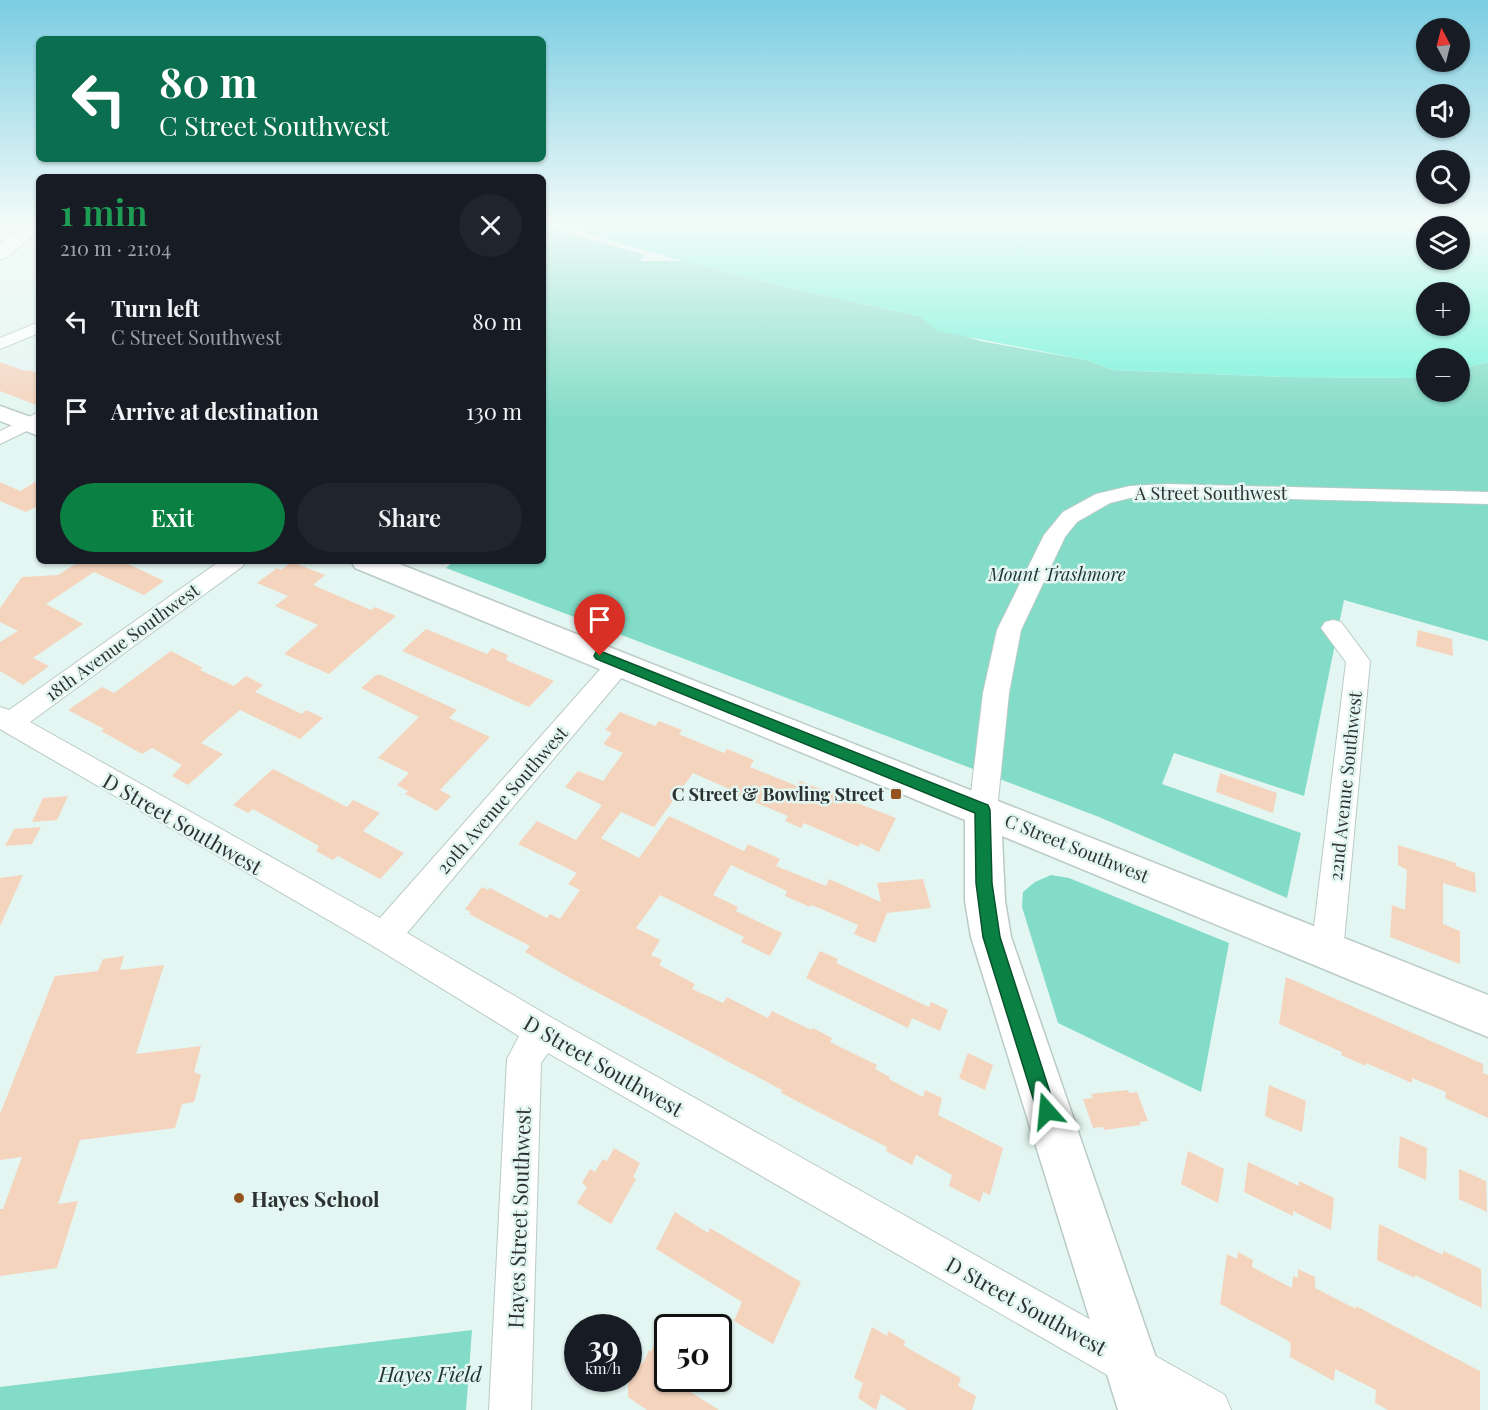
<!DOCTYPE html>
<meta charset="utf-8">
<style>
:root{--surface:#171b24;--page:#20242c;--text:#f1f3f6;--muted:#9ea1a6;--accent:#0b8043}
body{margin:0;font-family:"Playfair Display",serif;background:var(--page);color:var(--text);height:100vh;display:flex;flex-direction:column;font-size:22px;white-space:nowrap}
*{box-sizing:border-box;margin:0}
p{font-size:20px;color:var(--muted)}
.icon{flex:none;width:33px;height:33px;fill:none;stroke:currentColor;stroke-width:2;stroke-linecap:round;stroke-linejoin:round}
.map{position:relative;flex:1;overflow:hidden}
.details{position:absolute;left:36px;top:174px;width:510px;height:390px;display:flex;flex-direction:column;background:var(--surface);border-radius:9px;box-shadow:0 2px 4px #0004}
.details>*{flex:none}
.hud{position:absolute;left:36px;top:36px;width:510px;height:126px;border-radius:9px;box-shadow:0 2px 4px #0004;background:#0b6e4f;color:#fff;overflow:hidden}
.needle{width:39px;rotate:353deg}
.controls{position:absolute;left:1416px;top:18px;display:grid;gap:12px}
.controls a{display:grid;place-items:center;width:54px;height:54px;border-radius:50%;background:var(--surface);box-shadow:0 2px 4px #0004;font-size:30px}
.speed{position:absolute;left:564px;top:1314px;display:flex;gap:12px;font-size:30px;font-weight:700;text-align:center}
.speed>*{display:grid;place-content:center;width:78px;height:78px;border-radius:50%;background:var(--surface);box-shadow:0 2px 4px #0004;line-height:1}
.speed small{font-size:15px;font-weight:400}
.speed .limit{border:3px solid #111;border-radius:9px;background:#fff;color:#111}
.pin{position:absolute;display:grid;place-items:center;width:51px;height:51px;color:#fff;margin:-62px -26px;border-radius:50% 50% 50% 0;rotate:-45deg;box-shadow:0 0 6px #0007}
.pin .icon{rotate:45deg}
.me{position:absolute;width:66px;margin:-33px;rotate:342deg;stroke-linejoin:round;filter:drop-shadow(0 0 4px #0008)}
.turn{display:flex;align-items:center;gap:21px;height:126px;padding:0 24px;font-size:27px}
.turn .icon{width:78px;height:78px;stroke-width:2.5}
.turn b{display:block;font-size:42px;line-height:51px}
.round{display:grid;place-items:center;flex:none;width:63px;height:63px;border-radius:32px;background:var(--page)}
.head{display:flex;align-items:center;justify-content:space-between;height:102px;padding:0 24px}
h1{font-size:36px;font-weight:600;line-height:45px;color:#1e9e55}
.action{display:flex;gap:12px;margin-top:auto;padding:12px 24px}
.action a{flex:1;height:69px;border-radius:36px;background:var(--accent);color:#fff;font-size:24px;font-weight:600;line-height:69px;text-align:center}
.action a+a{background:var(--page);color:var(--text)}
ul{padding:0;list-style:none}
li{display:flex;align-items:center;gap:18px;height:90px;padding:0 24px}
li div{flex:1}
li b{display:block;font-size:22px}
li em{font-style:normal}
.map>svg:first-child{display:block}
.green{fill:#82dcc7}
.water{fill:#75f3d9;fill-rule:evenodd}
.building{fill:#f5d4be}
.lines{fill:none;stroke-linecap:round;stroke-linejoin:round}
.minor-casing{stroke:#bacbc7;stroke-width:2}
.secondary-casing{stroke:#bacbc7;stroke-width:3}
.minor{fill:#fff;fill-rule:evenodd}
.secondary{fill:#fff;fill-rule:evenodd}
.route{fill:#0b8043;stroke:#07532c;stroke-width:1.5}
.poi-dot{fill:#95541f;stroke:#e4f6f1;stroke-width:2}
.labels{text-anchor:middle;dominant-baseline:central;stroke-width:5;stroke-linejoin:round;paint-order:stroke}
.street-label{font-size:18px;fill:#2c3231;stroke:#e4f6f1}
.park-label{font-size:18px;font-style:italic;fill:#1e342f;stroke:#e4f6f1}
.poi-label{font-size:18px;font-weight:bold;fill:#2c3231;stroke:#e4f6f1;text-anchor:end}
.near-street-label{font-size:21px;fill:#2c3231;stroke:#e4f6f1}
.near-poi-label{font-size:21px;font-weight:bold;fill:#2c3231;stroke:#e4f6f1;text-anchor:start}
.near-park-label{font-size:21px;font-style:italic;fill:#1e342f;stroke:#e4f6f1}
</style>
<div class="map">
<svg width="1488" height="1410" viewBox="0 0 1488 1410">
<rect width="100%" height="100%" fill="#e4f6f1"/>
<!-- green -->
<g class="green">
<polygon points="543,226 645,255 639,261 683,261 798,290 919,316 933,325 980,341 1086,360 1113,370 1287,377 1414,378 1426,375 1426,392 1460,392 1460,369 1488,362 1488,641 1344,600 1304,796 1174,753 1162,784 1301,833 1287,898 1099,817 446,568 454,561 543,561"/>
<polygon points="1051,875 1069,878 1229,943 1201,1092 1058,1023 1022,907 1023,892 1035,882"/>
<polygon points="472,1330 466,1410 0,1410 0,1387"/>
</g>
<!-- water -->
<path class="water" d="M553 224H1488V362L1460 369V358H1426V375L1414 378 1287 377 1113 370 1086 360 938 331 919 316 798 290 683 261ZM1426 226H1460V260H1426ZM1460 292V326H1426V292Z"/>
<!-- building -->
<g class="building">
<polygon points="0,362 25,371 28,370 39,373 39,406 0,391"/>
<polygon points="39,480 39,505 26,512 0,501 0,482 20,491"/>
<polygon points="72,561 122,561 164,581 144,595 94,572 46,604 83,624 33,658 49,666 23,685 0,671 0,642 18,631 0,622 0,608 22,577 58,575 77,563"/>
<polygon points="292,562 325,575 313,585 371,610 375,607 396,616 329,674 284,654 318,625 275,606 288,596 257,583 277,568 281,570"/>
<polygon points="426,629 487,654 492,648 508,655 506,660 554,681 529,707 402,651"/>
<polygon points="1418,630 1452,639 1453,656 1416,646"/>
<polygon points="171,651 203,668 200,670 234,686 246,676 263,685 255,692 302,714 306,710 323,718 300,739 240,710 201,743 223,754 188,785 172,776 182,765 152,748 142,754 101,731 104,729 68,710 102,687 114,693"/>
<polygon points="376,675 381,675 457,710 449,718 490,737 440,790 451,796 437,811 405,794 408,791 397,785 409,773 378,758 419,717 361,688"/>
<polygon points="620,712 655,726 659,721 682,730 679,734 724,753 727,749 754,760 750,767 797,786 800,781 896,818 879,852 860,843 859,847 804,823 801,828 785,821 788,816 737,795 738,793 693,773 654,827 621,812 601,838 639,858 669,816 744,851 748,844 780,859 776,866 826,886 829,879 881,902 877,883 923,879 931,908 887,913 875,943 854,934 858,925 812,905 810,907 785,896 787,891 731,865 713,895 738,907 736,911 782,933 770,956 741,942 744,937 660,895 636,928 660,940 651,955 662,960 659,965 695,984 692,989 723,1003 727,997 768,1018 772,1011 811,1030 813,1028 832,1038 830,1042 877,1065 875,1069 890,1077 889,1079 923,1097 925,1090 942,1098 938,1115 1003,1148 990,1195 983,1192 980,1202 949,1186 952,1175 916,1155 912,1165 886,1151 887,1147 781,1093 782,1090 570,978 525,952 530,946 469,914 471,912 465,909 482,887 488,890 490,888 547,918 550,914 560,919 580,890 568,884 577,873 518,844 537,821 576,840 602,805 565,787 578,771 603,781 623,753 603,744 612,733 605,730"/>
<polygon points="273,769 347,807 353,800 380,813 363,831 404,853 380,879 338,856 333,860 316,851 319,846 253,809 248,813 233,805"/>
<polygon points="1220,773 1277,793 1273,813 1216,792"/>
<polygon points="68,796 57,820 32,822 43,798"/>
<polygon points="41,827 32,844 5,846 14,829"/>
<polygon points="1398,845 1456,863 1456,866 1475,873 1476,893 1443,883 1443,924 1460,931 1460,964 1390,937 1392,905 1405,910 1407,870 1398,865"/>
<polygon points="23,875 0,926 0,878"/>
<polygon points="820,951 838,959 836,963 929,1007 931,1002 948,1010 940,1031 912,1018 908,1028 806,978"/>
<polygon points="124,956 120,970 164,965 136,1054 201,1046 194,1072 201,1075 194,1102 182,1104 175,1128 80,1140 58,1204 78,1201 57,1268 0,1276 0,1209 3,1209 22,1157 0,1160 0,1114 55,976 98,971 103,959"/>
<polygon points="1286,977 1483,1064 1483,1073 1488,1075 1488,1118 1445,1098 1446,1092 1412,1078 1412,1083 1366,1063 1366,1066 1341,1055 1342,1052 1279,1024"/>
<polygon points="968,1053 993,1065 985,1090 959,1078"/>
<polygon points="1269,1085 1306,1101 1302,1132 1265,1116"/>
<polygon points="1128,1090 1129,1093 1137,1092 1148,1121 1139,1122 1141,1125 1104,1130 1103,1127 1093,1128 1083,1099 1093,1098 1091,1094"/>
<polygon points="1400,1136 1427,1148 1426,1180 1398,1167"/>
<polygon points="614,1148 640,1163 633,1177 636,1179 611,1224 577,1203 587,1187 582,1183 590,1169 595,1172 603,1159 607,1161"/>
<polygon points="1188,1151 1224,1169 1218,1203 1181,1184"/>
<polygon points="1248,1162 1299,1186 1299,1181 1334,1198 1331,1230 1293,1211 1293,1216 1244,1192"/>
<polygon points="1459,1169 1486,1181 1487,1212 1459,1199"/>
<polygon points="675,1212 708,1233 710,1228 801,1282 773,1344 734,1321 742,1302 656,1249"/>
<polygon points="1379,1224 1443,1255 1443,1251 1481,1269 1482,1308 1415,1275 1415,1278 1377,1260"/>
<polygon points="1238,1252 1253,1260 1252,1267 1292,1288 1293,1276 1298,1278 1298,1269 1315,1277 1315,1288 1356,1309 1356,1306 1480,1371 1480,1410 1388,1410 1375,1403 1376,1390 1335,1369 1334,1381 1290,1357 1291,1344 1287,1340 1220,1304 1227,1254 1237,1259"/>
<polygon points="667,1313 668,1378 688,1378 684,1388 719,1410 647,1410 628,1397 628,1355 643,1364 649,1350 651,1352"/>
<polygon points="872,1327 887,1336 888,1331 905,1341 904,1346 961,1378 958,1386 976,1396 972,1410 907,1410 881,1394 876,1410 858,1398 863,1383 854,1378"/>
</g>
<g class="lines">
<!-- minor casing -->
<g class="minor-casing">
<g id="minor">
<polygon points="39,322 39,333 0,349 0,338"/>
<polygon points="39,412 39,425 0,444 0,431"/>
<polygon points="1166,484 1488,492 1488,504 1166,496 1130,498 1110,503 1077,522 1065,537 1021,630 1009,693 997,810 993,818 983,822 973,818 969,810 983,693 997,630 1044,535 1063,512 1096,494 1130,486"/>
<polygon points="220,561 246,561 243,566 30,722 380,918 611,657 620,654 629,657 632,663 629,669 407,933 554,1019 1225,1395 1231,1410 1168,1410 548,1053 541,1063 531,1410 489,1410 507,1059 519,1036 373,946 0,729 0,707 9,710"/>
<polygon points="1333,620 1341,622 1370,661 1343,952 1338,962 1327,967 1316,962 1311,952 1346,662 1321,628 1325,622"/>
</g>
</g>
<!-- secondary casing -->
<g class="secondary-casing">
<g id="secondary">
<polygon points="24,224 39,224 39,230 7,257 0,259 0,244"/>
<polygon points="0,406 39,420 39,436 0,421"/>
<polygon points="351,561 392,561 1488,995 1488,1037 1002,836 1005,901 1011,937 1174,1410 1118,1410 971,937 965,901 965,820 355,568"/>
</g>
</g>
<!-- minor -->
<use href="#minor" class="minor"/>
<!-- secondary -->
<use href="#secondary" class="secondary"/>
</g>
<!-- sky -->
<linearGradient id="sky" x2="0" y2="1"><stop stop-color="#7acde2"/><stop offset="0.53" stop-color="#f3fbf9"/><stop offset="1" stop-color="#f3fbf9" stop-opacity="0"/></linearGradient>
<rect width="1488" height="422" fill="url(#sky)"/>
<!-- route -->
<polygon class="route" points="600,651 988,805 990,810 992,883 1000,937 1056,1111 1054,1118 1047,1121 1040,1118 1037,1111 983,937 976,883 975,813 596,659 594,656 596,652"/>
<!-- markers -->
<g class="poi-dot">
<rect x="890" y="788" width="12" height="12" rx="3"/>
<circle cx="239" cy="1198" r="6"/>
</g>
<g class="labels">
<!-- street labels -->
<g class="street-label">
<text x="1211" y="493">A Street Southwest</text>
<text transform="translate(122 642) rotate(-36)">18th Avenue Southwest</text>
<text transform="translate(1345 786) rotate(-84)">22nd Avenue Southwest</text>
<text transform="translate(502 800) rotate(-49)">20th Avenue Southwest</text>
<text transform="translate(1077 848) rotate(22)">C Street Southwest</text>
</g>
<!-- park labels -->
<g class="park-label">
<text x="1057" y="574">Mount Trashmore</text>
</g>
<!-- poi labels -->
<g class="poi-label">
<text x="884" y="794">C Street &amp; Bowling Street</text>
</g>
<!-- near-street labels -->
<g class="near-street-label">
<text transform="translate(183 823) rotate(30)">D Street Southwest</text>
<text transform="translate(604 1065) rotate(30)">D Street Southwest</text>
<text transform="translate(518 1218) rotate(-88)">Hayes Street Southwest</text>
<text transform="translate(1027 1305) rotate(29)">D Street Southwest</text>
</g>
<!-- near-poi labels -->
<g class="near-poi-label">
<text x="251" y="1198">Hayes School</text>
</g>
<!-- near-park labels -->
<g class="near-park-label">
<text x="430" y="1373">Hayes Field</text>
</g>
</g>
</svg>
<div class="controls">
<a><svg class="needle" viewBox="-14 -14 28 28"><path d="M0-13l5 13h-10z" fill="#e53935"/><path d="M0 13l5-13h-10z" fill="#9ea1a6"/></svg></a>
<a><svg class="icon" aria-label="sound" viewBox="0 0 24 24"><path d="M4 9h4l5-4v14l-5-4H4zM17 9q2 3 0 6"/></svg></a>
<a><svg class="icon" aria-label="search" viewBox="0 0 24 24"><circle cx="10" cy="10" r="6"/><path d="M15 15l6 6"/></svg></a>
<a><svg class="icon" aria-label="layers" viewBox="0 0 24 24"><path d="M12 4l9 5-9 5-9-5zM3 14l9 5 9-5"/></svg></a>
<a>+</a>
<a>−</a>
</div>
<div class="speed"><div>39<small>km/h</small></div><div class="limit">50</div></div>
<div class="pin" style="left:600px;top:656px;background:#d93025"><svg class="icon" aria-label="arrive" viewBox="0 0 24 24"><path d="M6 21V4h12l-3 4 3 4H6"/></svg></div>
<svg class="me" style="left:1047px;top:1111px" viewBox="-20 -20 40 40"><path d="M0-17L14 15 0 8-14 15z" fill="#0b8043" stroke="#fff" stroke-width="4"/></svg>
<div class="hud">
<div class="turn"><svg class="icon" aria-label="left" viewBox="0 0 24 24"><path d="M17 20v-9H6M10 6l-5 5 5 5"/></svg><div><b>80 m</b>C Street Southwest</div></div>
</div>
<section class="details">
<div class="head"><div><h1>1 min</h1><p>210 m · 21:04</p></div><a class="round"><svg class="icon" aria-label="close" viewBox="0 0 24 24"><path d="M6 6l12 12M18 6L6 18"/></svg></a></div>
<ul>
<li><svg class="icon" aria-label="left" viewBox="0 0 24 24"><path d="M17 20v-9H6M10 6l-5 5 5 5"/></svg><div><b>Turn left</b><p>C Street Southwest</p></div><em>80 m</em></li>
<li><svg class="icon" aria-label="arrive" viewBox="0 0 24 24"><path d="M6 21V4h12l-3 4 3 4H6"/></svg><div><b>Arrive at destination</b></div><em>130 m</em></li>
</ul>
<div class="action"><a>Exit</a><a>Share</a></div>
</section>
</div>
